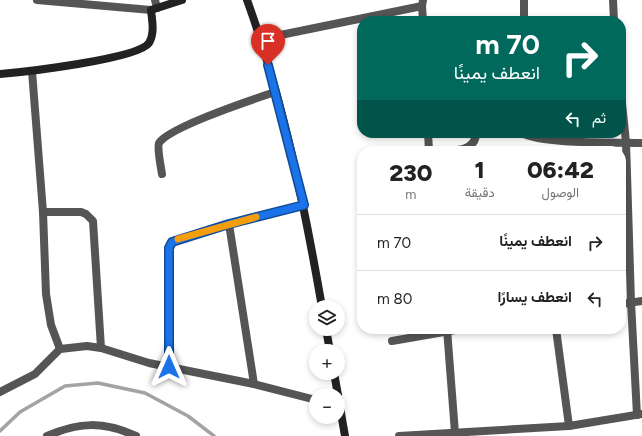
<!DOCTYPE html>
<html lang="ar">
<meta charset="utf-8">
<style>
:root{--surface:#fff;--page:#f6f6f6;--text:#222;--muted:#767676;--line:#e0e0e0}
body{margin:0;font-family:Figtree,Vazirmatn,sans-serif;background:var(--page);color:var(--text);direction:rtl;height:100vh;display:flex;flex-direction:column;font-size:15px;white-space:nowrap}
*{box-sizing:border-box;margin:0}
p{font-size:13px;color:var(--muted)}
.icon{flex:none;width:22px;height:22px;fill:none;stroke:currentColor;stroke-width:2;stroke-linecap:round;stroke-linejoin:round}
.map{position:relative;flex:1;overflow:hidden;direction:ltr}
.drawer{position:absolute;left:357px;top:146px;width:269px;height:188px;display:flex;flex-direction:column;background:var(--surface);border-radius:16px;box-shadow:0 2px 6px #0003;direction:rtl}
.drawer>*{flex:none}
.banner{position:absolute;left:357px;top:16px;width:269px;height:122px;border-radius:16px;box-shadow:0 2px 6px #0003;direction:rtl;background:#00695c;color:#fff;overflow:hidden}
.buttons{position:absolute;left:309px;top:300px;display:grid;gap:8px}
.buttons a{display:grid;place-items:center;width:36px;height:36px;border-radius:50%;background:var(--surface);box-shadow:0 2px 6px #0003;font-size:20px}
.pin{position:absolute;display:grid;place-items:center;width:34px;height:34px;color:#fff;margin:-41px -17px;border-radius:50% 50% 50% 0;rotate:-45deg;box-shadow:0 0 4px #0007}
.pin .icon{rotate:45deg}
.me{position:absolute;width:44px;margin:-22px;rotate:0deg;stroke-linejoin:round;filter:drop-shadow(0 0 3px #0008)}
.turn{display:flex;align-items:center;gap:14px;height:84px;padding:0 20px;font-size:18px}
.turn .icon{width:52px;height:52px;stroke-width:2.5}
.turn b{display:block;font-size:28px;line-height:34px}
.then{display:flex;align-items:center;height:38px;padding:0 20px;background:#0003;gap:8px;font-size:15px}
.eta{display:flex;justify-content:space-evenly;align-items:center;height:68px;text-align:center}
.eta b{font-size:24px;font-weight:800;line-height:28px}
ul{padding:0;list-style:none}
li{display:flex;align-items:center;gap:12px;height:56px;padding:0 20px;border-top:1px solid var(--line)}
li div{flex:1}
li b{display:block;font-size:15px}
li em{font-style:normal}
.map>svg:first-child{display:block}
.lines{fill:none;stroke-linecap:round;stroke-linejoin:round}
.stream{stroke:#a3a3a3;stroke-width:3.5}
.street{stroke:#555;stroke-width:8}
.secondary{stroke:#222;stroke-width:8}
.route-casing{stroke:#114b97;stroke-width:10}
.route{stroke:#1a73e8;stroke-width:7}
.slow{stroke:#f59e0b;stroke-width:7}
</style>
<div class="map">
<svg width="642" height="436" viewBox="0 0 642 436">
<rect width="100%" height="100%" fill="#fff"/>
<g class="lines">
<!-- stream -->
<polyline class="stream" points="0,431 20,412 65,386 98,383 145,393 188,416 214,436"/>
<!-- street -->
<g class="street">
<polyline points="37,0 151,10"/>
<polyline points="155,0 157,8"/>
<polyline points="524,0 524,21"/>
<polyline points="613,0 614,21"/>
<polyline points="422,6 423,21"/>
<polyline points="261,39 422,6 423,0"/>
<polyline points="32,71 43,212 46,294 51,325 60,349"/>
<polyline points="621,94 626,142 631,302 637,415"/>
<polyline points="428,133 429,151"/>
<path d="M521 133C546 145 613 142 642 143"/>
<path d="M429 151C445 150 476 155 476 133"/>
<path d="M162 174C161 168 157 148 159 143 169 127 254 99 275 92"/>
<polyline points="43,212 81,212 86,214 93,221 101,348"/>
<polyline points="229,224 254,384"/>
<polyline points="621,304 642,301"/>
<polyline points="447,329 455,433"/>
<polyline points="556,329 569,426"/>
<polyline points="392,341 461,329"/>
<polyline points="169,367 169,248 172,242 229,224 304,205"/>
<polyline points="0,392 35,374 60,349 87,346 101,348 149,363 254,384 316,400"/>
<path d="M47 436C79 422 103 421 136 436"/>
<polyline points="399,436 569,426 642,414"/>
</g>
<!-- secondary -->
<g class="secondary">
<path d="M247 0C283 99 304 204 322 307"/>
<path d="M0 74C24 72 138 59 149 43 155 33 152 20 151 10L182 0"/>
<polyline points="326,329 330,351"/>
<polyline points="334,373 338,395"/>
<polyline points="338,396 345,436"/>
</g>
</g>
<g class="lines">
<!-- route casing -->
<g class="route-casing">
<polyline id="route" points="169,367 169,248 172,242 229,224 304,205 268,65"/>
</g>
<!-- route -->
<use href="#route" class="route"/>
<!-- slow -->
<polyline class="slow" points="178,239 256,217"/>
</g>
</svg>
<div class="buttons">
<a><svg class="icon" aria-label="layers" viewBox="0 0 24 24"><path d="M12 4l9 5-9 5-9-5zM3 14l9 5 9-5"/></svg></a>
<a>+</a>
<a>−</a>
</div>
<div class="pin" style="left:268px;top:65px;background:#d93025"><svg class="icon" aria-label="arrive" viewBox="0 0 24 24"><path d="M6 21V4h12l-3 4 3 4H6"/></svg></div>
<svg class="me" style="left:169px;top:367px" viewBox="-20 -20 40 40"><path d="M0-17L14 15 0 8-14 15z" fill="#1a73e8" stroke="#fff" stroke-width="4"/></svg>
<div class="banner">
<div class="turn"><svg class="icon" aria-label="right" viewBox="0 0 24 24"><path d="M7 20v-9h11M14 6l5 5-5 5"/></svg><div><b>70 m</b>انعطف يمينًا</div></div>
<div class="then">ثم<svg class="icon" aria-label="left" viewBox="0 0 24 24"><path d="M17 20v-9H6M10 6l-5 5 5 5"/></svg></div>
</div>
<section class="drawer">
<div class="eta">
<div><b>06:42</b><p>الوصول</p></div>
<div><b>1</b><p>دقيقة</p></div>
<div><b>230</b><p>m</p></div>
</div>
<ul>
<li><svg class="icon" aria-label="right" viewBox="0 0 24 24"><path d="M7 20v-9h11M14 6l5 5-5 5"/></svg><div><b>انعطف يمينًا</b></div><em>70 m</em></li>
<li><svg class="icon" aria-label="left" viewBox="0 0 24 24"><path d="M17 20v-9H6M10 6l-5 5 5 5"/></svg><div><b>انعطف يسارًا</b></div><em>80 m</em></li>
</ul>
</section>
</div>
